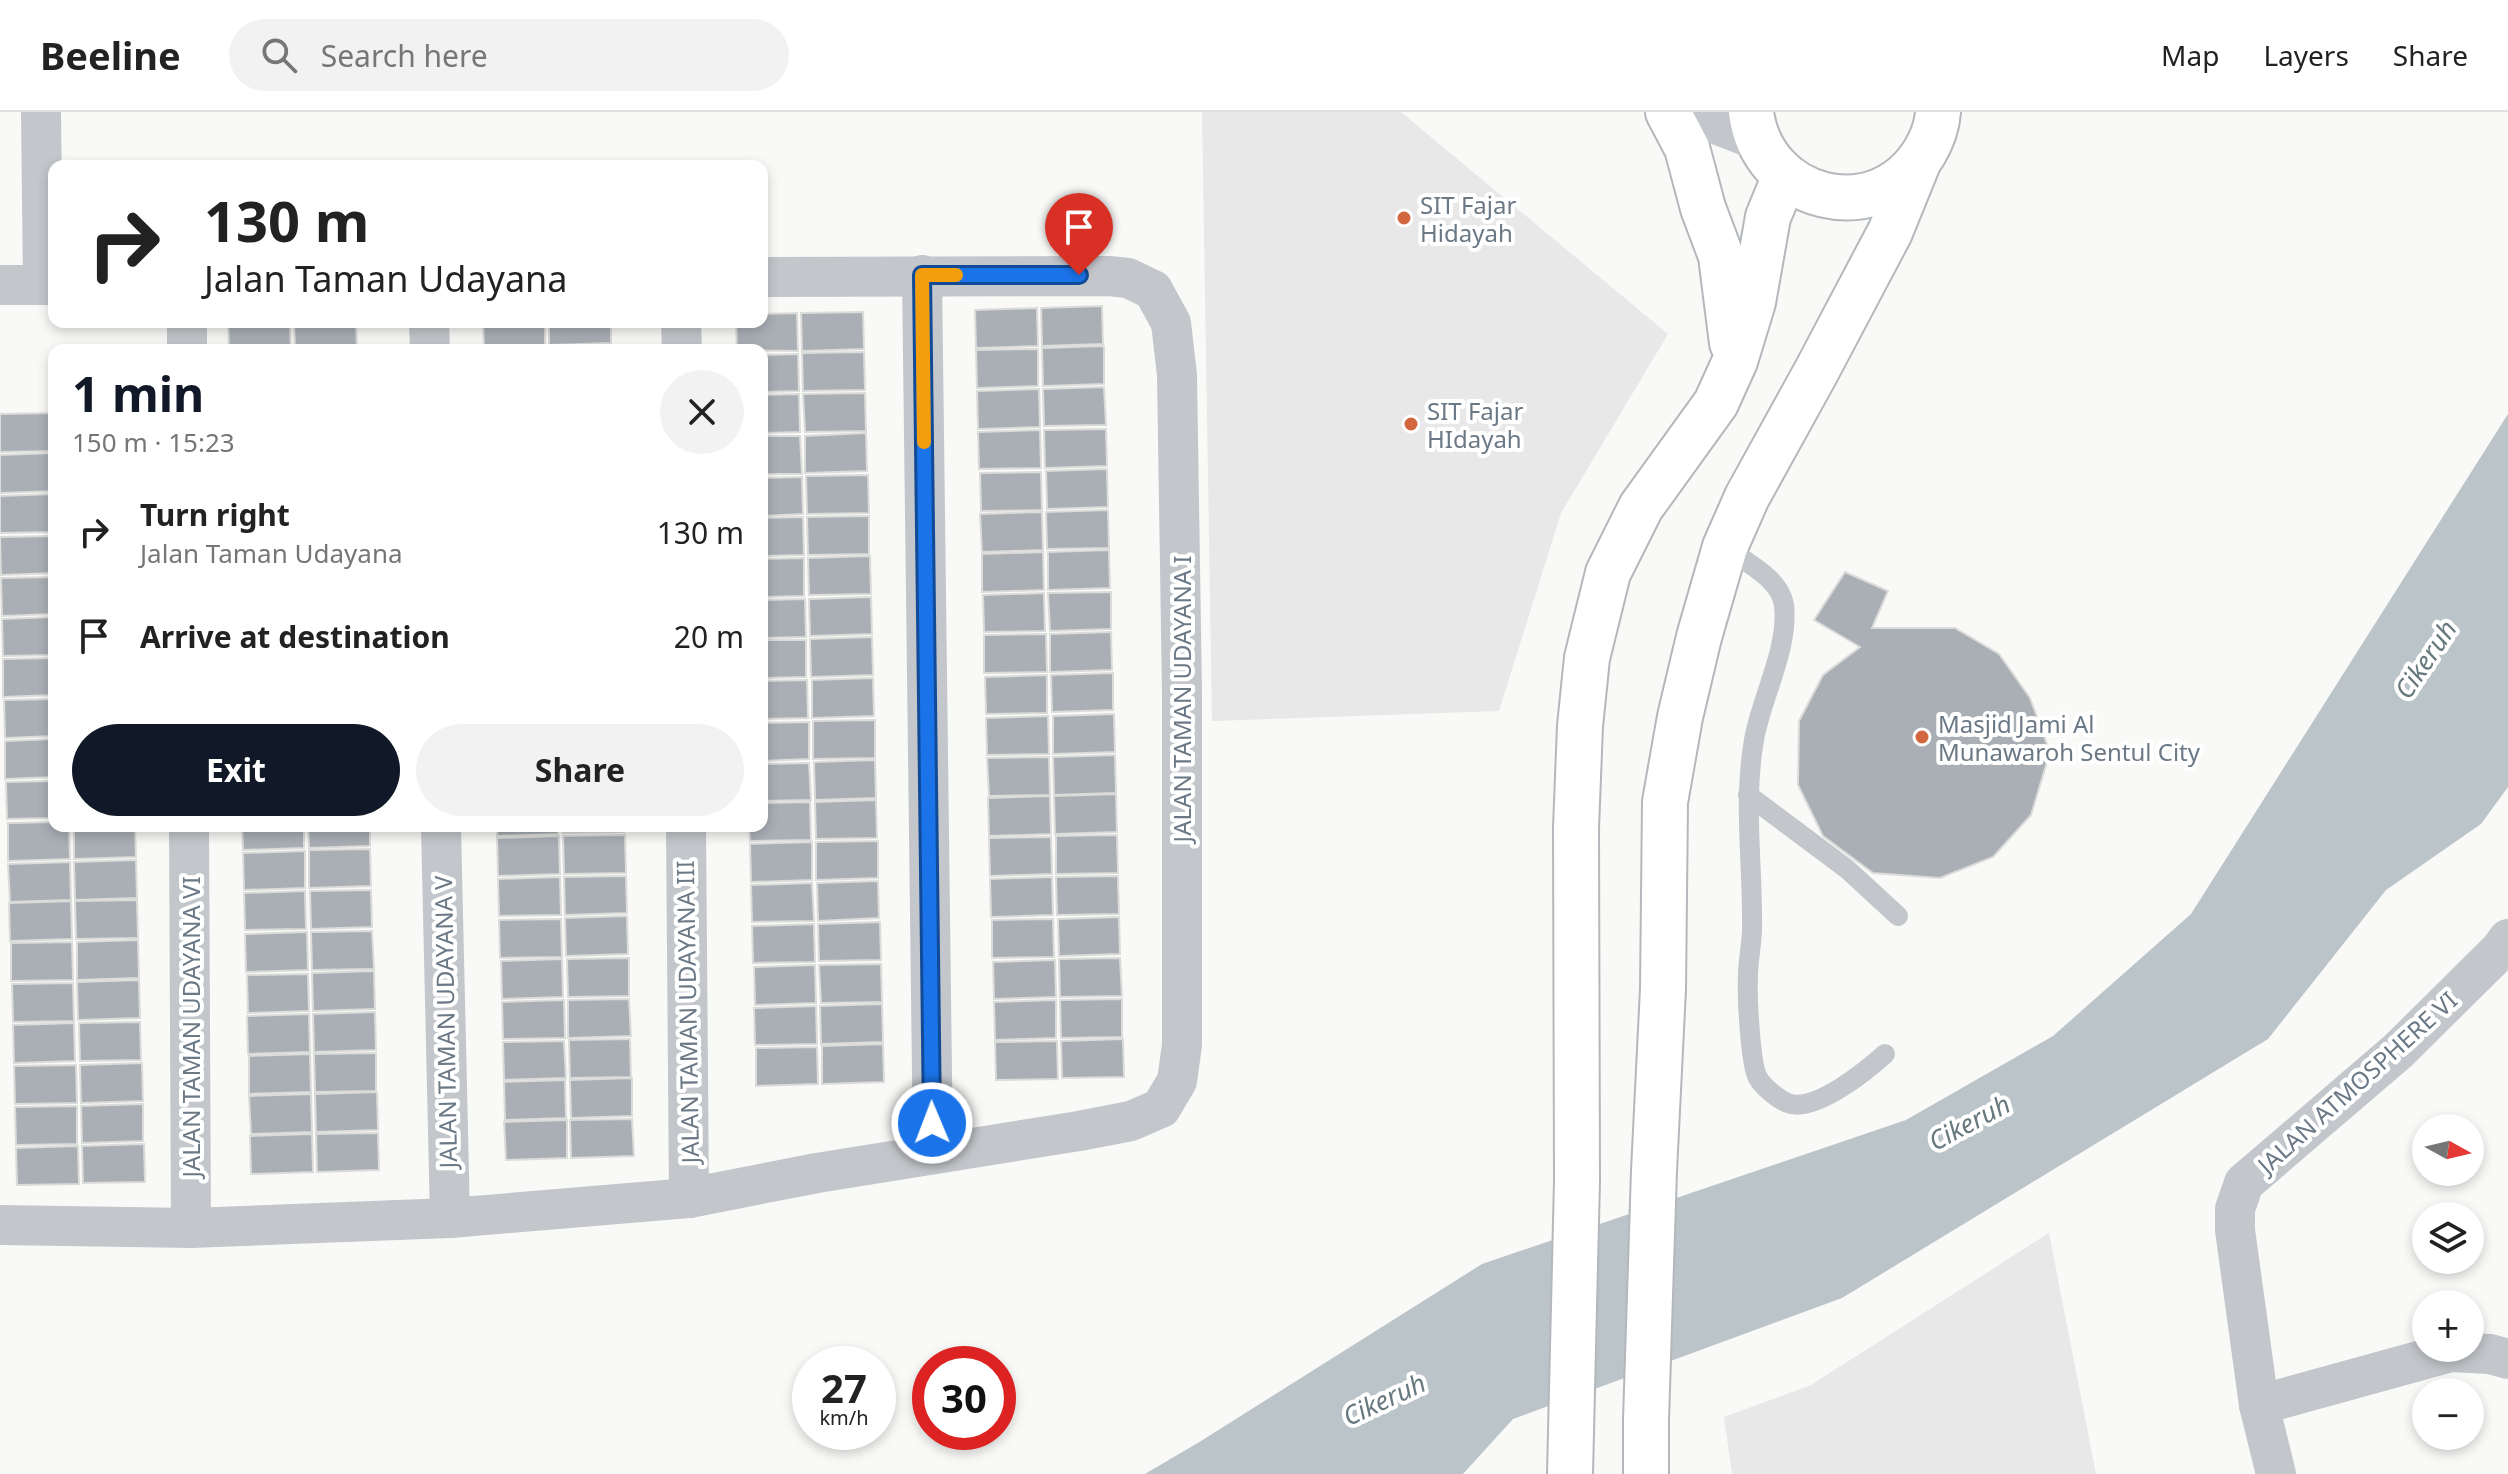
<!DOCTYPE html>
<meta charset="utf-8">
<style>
:root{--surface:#fff;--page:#f2f2f2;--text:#222;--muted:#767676;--line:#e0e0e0;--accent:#111827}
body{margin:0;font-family:"Noto Sans",sans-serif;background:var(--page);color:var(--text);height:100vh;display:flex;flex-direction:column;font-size:30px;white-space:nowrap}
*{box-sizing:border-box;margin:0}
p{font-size:26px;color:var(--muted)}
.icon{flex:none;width:44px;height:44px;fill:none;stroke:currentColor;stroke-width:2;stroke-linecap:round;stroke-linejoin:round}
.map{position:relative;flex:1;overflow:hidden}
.panel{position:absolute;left:48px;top:232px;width:720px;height:488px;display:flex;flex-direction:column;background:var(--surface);border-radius:16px;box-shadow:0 4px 12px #0003}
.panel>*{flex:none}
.top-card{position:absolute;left:48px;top:48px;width:720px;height:168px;border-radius:16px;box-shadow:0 4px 12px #0003;background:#fff;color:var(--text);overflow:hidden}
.needle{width:52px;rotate:98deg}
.buttons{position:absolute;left:2412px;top:1002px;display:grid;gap:16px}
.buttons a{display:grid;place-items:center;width:72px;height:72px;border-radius:50%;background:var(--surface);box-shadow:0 4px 12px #0003;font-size:40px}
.speed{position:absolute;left:792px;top:1234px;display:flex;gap:16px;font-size:40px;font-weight:700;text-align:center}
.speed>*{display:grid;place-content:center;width:104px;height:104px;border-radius:50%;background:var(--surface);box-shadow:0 4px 12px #0003;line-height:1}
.speed small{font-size:20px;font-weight:400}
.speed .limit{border:12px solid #d22;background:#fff;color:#111}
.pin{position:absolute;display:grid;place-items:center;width:68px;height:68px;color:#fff;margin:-82px -34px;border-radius:50% 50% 50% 0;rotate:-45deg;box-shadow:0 0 8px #0007}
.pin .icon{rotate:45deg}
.me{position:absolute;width:88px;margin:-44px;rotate:359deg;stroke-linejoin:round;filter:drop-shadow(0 0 6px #0008)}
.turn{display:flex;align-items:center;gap:28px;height:168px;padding:0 24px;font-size:36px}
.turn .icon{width:104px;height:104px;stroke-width:2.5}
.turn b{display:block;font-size:56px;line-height:68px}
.round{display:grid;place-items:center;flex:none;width:84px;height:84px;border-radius:42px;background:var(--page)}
.summary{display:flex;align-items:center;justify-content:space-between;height:136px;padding:0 24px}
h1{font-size:48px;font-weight:700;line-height:60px;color:var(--accent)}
.button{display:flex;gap:16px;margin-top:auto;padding:16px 24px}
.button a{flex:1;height:92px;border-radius:48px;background:var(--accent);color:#fff;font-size:32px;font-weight:700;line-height:92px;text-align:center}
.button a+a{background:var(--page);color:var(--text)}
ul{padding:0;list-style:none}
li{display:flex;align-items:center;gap:24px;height:104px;padding:0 24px}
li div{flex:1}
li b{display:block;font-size:30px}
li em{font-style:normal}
header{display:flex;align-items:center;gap:48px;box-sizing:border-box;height:112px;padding:0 40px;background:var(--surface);border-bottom:2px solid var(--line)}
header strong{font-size:38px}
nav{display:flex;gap:44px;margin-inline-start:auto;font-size:28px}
.search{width:560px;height:72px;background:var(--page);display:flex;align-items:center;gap:20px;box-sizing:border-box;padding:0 28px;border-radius:44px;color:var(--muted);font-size:30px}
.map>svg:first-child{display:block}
.built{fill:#e7e8e7}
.water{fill:#bbc4c8}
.building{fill:#a9afb5;stroke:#dbdbd9;stroke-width:2}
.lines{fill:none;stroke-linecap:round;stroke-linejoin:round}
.primary-casing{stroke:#b4b8bc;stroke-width:48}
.lane{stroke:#c3c6ca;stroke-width:20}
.street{stroke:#c3c6ca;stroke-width:40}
.primary{stroke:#fff;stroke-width:44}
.route-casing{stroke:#114b97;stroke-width:20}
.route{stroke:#1a73e8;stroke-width:14}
.slow{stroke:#f59e0b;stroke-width:14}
.poi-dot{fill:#d2673f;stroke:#fff;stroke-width:3}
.labels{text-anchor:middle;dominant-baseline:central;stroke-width:8;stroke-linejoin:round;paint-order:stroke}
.poi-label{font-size:24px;fill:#6b7885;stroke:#fff;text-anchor:start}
.street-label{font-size:24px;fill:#6b7885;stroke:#fff}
.water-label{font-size:26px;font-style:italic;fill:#67787f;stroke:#fff}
</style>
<header>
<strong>Beeline</strong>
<div class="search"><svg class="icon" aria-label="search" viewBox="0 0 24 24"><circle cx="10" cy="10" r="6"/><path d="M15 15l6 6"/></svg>Search here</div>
<nav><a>Map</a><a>Layers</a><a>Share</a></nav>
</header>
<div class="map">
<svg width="2508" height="1362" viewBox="0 0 2508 1362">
<rect width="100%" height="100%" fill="#f9f9f7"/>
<!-- built -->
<g class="built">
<polygon points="1202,0 1401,0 1668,222 1561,401 1499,599 1212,609"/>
<polygon points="2049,1121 2096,1362 1732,1362 1724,1305 1811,1273"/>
</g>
<!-- water -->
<polygon class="water" points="2508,302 2508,675 2481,712 2386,778 2268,927 1842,1186 1513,1307 1463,1362 1145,1362 1201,1329 1482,1152 1906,1008 2053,924 2191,802"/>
<!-- building -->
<g class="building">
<polygon points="1102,194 1103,232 1042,234 1041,196"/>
<polygon points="1037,196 1038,234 976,236 975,198"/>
<polygon points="863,200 864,237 802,239 801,201"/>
<polygon points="797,201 798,239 737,238 736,210 762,210 762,202"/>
<polygon points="290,210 291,238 229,238 228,211"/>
<polygon points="294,210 356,210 357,238 295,238"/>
<polygon points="483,210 545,210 545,234 484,235"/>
<polygon points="549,210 611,210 611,231 549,233"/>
<polygon points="611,234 611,238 550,238 550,236"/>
<polygon points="1104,234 1104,272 1043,274 1042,236"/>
<polygon points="1038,237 1038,274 977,276 976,238"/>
<polygon points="864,240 865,278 803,279 802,241"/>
<polygon points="798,242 799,279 762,280 762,243"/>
<polygon points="1104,275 1106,313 1044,314 1043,277"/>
<polygon points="1039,277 1040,315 978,317 977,279"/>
<polygon points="865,281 866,319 805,320 803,282"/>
<polygon points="799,282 800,320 762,321 762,283"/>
<polygon points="54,301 54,339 0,340 0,302"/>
<polygon points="1106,317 1107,354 1045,356 1044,318"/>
<polygon points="1040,318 1041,356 979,357 978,320"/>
<polygon points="866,321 867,359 805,361 805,324"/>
<polygon points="762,324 800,324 802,362 762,362"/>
<polygon points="54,341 54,379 0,381 0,343"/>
<polygon points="1107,357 1108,395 1047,397 1046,359"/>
<polygon points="1041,360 1042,398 981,399 980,361"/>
<polygon points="868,363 869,401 807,402 806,364"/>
<polygon points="802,365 803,402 762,404 762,366"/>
<polygon points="54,382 54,420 0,421 0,384"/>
<polygon points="1108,398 1109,436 1047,437 1046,400"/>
<polygon points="1042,400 1043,438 982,440 980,402"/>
<polygon points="869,404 869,442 808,443 807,405"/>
<polygon points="803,405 804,443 762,444 762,406"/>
<polygon points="54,424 54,461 1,463 0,425"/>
<polygon points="1109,438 1110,476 1048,478 1048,440"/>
<polygon points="1043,440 1044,478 982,480 982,442"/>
<polygon points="870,444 871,482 809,483 808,446"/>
<polygon points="804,446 804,484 762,485 762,447"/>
<polygon points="1845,460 1888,479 1872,516 1955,516 1999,542 2030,586 2050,640 2031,703 1993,745 1940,766 1873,761 1823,724 1798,673 1799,609 1823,563 1860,535 1814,508"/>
<polygon points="54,465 54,502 2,504 1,466"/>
<polygon points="1111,480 1111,517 1050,519 1048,481"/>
<polygon points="1044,481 1045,519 984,520 983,483"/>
<polygon points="871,485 872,522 810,524 809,487"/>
<polygon points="805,487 806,525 762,526 762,488"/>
<polygon points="54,505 54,543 3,544 2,507"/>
<polygon points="1111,520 1112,558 1050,560 1050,522"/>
<polygon points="1046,522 1047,560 984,561 984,523"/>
<polygon points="872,525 873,563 811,565 810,527"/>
<polygon points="762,528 806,528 806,565 762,566"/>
<polygon points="54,546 54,583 3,585 3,547"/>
<polygon points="1113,561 1113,598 1052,600 1051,563"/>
<polygon points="1047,563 1047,601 986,602 985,565"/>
<polygon points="873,566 874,604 812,606 812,568"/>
<polygon points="807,568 808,606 762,607 762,569"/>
<polygon points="54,587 54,624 5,626 4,588"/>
<polygon points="1114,602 1115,640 1053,642 1053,604"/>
<polygon points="1048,604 1049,642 987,643 986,606"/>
<polygon points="875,608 875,646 813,647 813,609"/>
<polygon points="809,610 809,647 762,649 762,611"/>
<polygon points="54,627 54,665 5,667 5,629"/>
<polygon points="1115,643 1116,681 1054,683 1053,645"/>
<polygon points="1049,645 1050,683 989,684 987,646"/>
<polygon points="875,648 876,686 815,688 814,650"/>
<polygon points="809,651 811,688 762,689 762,652"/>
<polygon points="54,669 54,706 7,707 6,670"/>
<polygon points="1116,682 1117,720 1055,722 1054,684"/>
<polygon points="1050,684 1051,722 989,724 988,686"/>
<polygon points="876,688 877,726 816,727 815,690"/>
<polygon points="810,690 811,728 750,729 749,714 762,714 762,691"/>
<polygon points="54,710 54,714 69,714 70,747 8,749 8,711"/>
<polygon points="74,714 135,714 136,745 74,747"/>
<polygon points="242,714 304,714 304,736 243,738"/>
<polygon points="308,714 370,714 370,734 309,736"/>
<polygon points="497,714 558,714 558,722 497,724"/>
<polygon points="563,714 624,714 624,720 563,721"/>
<polygon points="625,723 626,761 564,762 563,724"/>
<polygon points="1117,723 1118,761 1056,762 1056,724"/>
<polygon points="559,724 560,762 498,764 497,726"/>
<polygon points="1051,725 1052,762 990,764 989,726"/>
<polygon points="878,729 878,766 816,768 816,730"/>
<polygon points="812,730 812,768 751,770 750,732"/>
<polygon points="370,737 371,774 309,776 309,738"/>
<polygon points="305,739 305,776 244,778 243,741"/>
<polygon points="136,748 137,786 75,788 74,750"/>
<polygon points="70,750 71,788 10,790 8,752"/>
<polygon points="626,764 627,801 565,803 564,765"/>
<polygon points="1118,764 1119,802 1057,803 1056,765"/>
<polygon points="560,765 561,803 499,804 498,767"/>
<polygon points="1052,765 1053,803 991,805 990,767"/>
<polygon points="878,769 879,806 818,809 817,771"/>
<polygon points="812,771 814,809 752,810 751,773"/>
<polygon points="371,778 372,815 311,817 310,779"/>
<polygon points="305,779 306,817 245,818 244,781"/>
<polygon points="137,788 138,826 76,827 75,789"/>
<polygon points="71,789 72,827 10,829 9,791"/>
<polygon points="627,804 628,842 566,844 565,806"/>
<polygon points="1119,805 1120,842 1059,844 1058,807"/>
<polygon points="561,807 562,845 500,846 499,808"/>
<polygon points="1053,807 1054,845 992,846 992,808"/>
<polygon points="880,810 881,848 819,849 818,812"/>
<polygon points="814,812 815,850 753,851 752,814"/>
<polygon points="372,819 374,857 312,858 311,820"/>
<polygon points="307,820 308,858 246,860 245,822"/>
<polygon points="138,828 139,866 77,868 77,830"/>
<polygon points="72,830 73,868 11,869 11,831"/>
<polygon points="629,846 629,884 568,885 567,847"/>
<polygon points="1120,846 1122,884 1060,885 1059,847"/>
<polygon points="562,847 563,885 502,887 501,849"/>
<polygon points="1055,848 1056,885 994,887 993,850"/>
<polygon points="881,852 882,890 821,891 819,853"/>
<polygon points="815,853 816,891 755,893 754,855"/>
<polygon points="374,859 375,897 313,899 312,861"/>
<polygon points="308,862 309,899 248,901 247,863"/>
<polygon points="139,868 140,906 78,908 77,870"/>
<polygon points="73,871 74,909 13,910 12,872"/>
<polygon points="629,887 631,924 568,926 568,888"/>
<polygon points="1122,887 1122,925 1061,926 1060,888"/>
<polygon points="564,888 565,926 503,927 502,890"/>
<polygon points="1056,888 1056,926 995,928 994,890"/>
<polygon points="882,892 883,930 821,932 820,894"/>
<polygon points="816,894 817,932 755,933 754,896"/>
<polygon points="375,900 376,938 314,940 313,902"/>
<polygon points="309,902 310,940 248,942 247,904"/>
<polygon points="140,910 141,948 80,949 79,911"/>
<polygon points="74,911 75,949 14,951 13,913"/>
<polygon points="630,927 631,965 570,966 569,928"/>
<polygon points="1123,927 1124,965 1062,966 1061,929"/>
<polygon points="564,929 566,966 504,968 503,930"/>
<polygon points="1057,929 1058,967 996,968 995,930"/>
<polygon points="883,932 884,970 822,972 822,934"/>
<polygon points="817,935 818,972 756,974 756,936"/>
<polygon points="376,941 376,979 315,980 314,942"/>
<polygon points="310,942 311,980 249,982 249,944"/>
<polygon points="142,951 143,989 81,991 80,953"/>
<polygon points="76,953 77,991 15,992 14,954"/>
<polygon points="632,966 632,1004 571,1006 570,968"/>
<polygon points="565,968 566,1006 505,1008 504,970"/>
<polygon points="377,980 378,1018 316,1020 315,982"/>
<polygon points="311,982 312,1020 251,1022 249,984"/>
<polygon points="143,992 143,1029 82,1031 81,994"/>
<polygon points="77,994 77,1032 16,1033 15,995"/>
<polygon points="632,1007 634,1044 571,1046 570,1008"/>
<polygon points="567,1008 567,1046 506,1048 504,1010"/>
<polygon points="378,1021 379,1058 317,1060 316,1022"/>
<polygon points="312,1022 313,1060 251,1062 250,1024"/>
<polygon points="144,1032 145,1070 83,1071 82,1034"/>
<polygon points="78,1034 79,1072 17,1073 16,1036"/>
</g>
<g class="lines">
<!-- primary casing -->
<g class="primary-casing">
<g id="primary">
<polyline points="1668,0 1687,36 1703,96 1721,144 1732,231"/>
<path d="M1751 0C1762 89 1876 118 1924 41 1932 28 1937 14 1938 0"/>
<polyline points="1570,1362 1577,1068 1576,716 1580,614 1587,546 1608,461 1641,395 1716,291 1735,249 1753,190 1768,105 1785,64"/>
<polyline points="1646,1362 1646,1308 1654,1059 1663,877 1665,690 1680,605 1699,525 1725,435 1747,385 1816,260 1890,120 1918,51"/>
</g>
</g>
<!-- lane -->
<g class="lane">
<path d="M1725 435C1745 450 1780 466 1784 493 1789 537 1761 586 1754 628 1743 691 1753 753 1752 816 1752 832 1748 848 1748 864 1747 882 1750 952 1758 966 1763 975 1781 990 1791 992 1818 998 1866 959 1885 942"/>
<polyline points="1748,683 1847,757 1898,804"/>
</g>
<!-- street -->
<g class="street">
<polyline points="41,0 43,173"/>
<polyline points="1685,0 1757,28"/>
<polyline points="922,163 933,1042"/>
<polyline points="0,173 54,173"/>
<polyline points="187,210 187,238"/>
<polyline points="429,210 430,238"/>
<polyline points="681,210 682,238"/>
<polyline points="189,714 191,1116"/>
<polyline points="441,714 450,1106"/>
<polyline points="686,714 689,1086"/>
<polyline points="0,1113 191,1116 450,1106 689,1086 817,1061 1079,1019 1131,1009 1161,996 1177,969 1182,933 1182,582 1177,263 1171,211 1153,178 1128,166 1109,164 762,165"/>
<polyline points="2259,1293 2451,1240 2490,1242 2508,1247"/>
<polyline points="2276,1362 2259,1293 2235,1118 2235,1097 2244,1071 2398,939 2500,838 2508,827"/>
</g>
<!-- primary -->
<use href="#primary" class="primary"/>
</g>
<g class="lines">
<!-- route casing -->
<g class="route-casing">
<polyline id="route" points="932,1011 922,163 1079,163"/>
</g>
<!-- route -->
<use href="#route" class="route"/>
<!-- slow -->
<polyline class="slow" points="924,330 922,163 956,163"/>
</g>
<!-- markers -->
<g class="poi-dot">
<circle cx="1404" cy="106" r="8"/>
<circle cx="1411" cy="312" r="8"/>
<circle cx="1922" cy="625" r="8"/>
</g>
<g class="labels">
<!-- poi labels -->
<g class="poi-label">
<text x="1420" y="92">SIT Fajar<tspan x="1420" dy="28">Hidayah</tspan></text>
<text x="1427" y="298">SIT Fajar<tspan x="1427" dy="28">HIdayah</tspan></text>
<text x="1938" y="611">Masjid Jami Al<tspan x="1938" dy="28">Munawaroh Sentul City</tspan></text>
</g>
<!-- street labels -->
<g class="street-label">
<text transform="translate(1181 587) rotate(-90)">JALAN TAMAN UDAYANA I</text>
<text transform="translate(687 900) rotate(-91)">JALAN TAMAN UDAYANA III</text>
<text transform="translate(445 910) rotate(-91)">JALAN TAMAN UDAYANA V</text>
<text transform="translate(190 915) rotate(-90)">JALAN TAMAN UDAYANA VI</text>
<text transform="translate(2357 970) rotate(-42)">JALAN ATMOSPHERE VI</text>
</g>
<!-- water labels -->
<g class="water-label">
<text transform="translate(2425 547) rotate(-56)">Cikeruh</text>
<text transform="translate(1969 1010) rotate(-28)">Cikeruh</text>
<text transform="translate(1384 1287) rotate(-25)">Cikeruh</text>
</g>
</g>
</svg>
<div class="buttons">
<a><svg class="needle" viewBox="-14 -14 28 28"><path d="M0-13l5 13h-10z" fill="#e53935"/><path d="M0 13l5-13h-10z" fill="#767676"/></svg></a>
<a><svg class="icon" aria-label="layers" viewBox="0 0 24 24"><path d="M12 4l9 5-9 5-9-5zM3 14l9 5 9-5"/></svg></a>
<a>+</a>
<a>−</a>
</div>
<div class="speed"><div>27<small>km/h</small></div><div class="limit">30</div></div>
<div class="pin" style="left:1079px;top:163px;background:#d93025"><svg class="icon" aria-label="arrive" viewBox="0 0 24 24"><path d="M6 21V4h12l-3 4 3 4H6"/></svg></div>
<svg class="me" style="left:932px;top:1011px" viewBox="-20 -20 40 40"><circle r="17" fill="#1a73e8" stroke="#fff" stroke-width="3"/><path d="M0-11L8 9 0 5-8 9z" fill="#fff"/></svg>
<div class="top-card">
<div class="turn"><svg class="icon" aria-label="right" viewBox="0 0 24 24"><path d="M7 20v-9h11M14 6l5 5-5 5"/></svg><div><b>130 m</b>Jalan Taman Udayana</div></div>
</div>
<section class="panel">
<div class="summary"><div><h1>1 min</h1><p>150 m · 15:23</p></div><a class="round"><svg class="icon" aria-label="close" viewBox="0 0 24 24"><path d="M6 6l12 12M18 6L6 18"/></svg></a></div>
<ul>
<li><svg class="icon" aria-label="right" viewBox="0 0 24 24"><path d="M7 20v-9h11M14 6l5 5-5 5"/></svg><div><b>Turn right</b><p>Jalan Taman Udayana</p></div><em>130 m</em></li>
<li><svg class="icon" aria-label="arrive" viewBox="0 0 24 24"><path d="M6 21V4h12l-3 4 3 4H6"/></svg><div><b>Arrive at destination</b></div><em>20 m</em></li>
</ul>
<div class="button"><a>Exit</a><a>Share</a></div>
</section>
</div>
